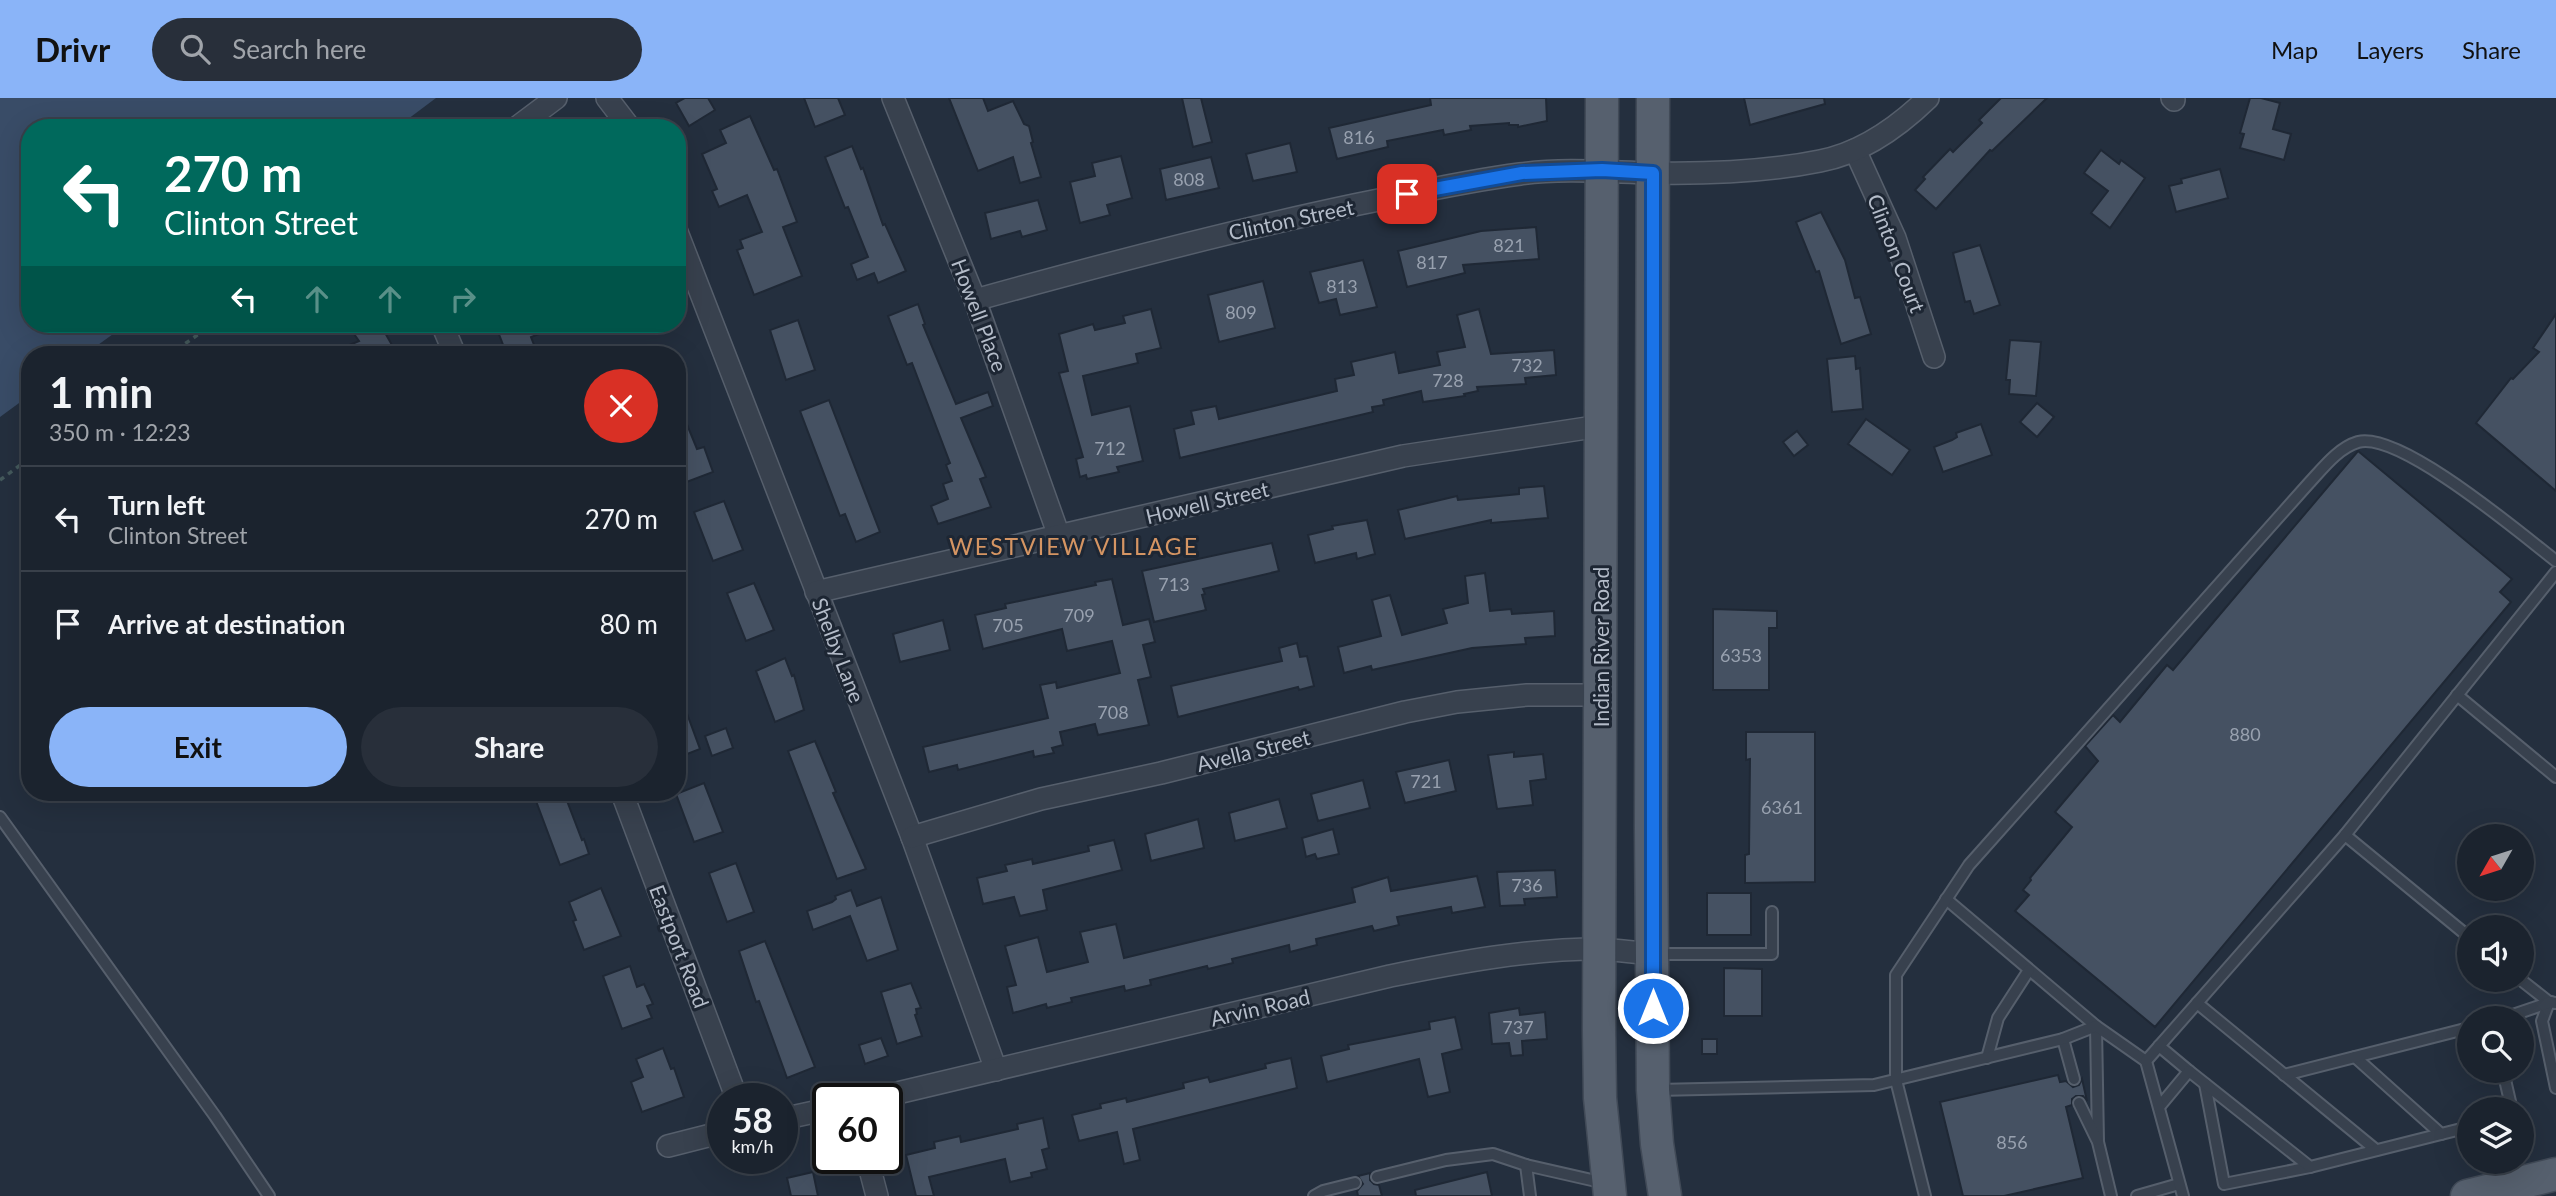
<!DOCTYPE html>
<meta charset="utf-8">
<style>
:root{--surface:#1b232e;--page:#282f3a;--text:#f1f3f6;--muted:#a0a4aa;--line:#39404a;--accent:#8ab4f8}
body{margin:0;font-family:Lato,sans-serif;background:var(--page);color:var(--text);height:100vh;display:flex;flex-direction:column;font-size:26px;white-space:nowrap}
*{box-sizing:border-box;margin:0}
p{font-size:23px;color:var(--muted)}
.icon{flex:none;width:38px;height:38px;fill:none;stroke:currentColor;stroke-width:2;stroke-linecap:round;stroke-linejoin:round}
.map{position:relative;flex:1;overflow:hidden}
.sheet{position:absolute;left:21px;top:248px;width:665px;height:455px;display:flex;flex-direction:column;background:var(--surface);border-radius:28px;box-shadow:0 7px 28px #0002,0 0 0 2px var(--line)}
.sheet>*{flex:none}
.top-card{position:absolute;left:21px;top:21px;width:665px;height:214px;border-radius:28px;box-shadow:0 7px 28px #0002,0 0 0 2px var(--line);background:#00695c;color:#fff;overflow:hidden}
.needle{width:46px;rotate:231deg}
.buttons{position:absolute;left:2457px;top:726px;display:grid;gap:14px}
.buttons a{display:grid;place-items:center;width:77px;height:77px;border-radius:50%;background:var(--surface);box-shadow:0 7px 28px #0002,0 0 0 2px var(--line);font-size:35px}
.speed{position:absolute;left:707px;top:985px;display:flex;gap:14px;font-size:35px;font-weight:700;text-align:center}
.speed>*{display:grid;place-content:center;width:91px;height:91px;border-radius:50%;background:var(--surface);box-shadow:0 7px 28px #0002,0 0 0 2px var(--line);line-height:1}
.speed small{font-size:18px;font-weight:400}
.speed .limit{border:4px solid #111;border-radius:10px;background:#fff;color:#111}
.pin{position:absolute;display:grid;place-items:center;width:60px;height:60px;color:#fff;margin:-30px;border-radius:14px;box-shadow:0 4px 10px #0006}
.me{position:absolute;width:77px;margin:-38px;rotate:0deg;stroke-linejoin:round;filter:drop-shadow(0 0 5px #0008)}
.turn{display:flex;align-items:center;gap:24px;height:147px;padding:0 28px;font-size:32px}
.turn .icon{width:91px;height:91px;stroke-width:2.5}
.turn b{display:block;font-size:49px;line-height:60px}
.lanes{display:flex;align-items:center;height:66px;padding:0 28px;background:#0003;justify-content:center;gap:35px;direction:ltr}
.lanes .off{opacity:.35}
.round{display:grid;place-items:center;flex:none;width:74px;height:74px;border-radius:37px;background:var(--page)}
.overview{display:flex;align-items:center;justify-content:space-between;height:119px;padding:0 28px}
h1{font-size:42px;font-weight:700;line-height:52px}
.primary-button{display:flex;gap:14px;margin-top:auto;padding:14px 28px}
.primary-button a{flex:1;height:80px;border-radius:42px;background:var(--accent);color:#111;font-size:28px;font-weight:700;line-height:80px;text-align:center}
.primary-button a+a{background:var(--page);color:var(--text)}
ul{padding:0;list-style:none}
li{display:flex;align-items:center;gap:21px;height:105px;padding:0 28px;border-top:2px solid var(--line)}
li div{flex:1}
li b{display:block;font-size:26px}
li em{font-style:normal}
header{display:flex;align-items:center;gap:42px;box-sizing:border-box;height:98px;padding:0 35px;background:var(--accent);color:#111}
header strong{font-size:33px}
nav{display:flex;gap:38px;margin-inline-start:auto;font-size:24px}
.search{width:490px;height:63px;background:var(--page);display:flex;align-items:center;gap:18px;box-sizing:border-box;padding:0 24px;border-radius:38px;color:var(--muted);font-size:26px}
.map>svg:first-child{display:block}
.water{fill:#394c67}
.building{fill:#455162;stroke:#1f2835;stroke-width:2}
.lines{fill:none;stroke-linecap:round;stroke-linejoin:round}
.service-casing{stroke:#565f6c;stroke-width:14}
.minor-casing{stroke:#565f6c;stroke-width:24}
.primary-casing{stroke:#414a57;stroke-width:35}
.path{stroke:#44595c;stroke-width:3.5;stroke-dasharray:5 5;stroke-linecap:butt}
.service{stroke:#38414e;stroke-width:10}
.minor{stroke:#38414e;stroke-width:21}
.primary{stroke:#56606e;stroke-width:32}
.route-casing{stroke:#114b97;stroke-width:18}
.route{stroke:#1a73e8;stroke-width:12}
.labels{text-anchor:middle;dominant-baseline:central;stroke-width:6;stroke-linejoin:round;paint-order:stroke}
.number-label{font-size:18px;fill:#98a1af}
.street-label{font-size:21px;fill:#b4bcc9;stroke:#1d2633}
.neighbourhood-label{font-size:23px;letter-spacing:2px;fill:#d59563;stroke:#1d2633}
</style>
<header>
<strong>Drivr</strong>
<div class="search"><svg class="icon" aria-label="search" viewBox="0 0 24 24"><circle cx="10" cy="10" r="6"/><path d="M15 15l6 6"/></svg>Search here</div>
<nav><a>Map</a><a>Layers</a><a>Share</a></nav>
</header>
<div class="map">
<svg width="2556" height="1098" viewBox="0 0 2556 1098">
<rect width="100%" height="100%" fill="#242f3e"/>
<!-- water -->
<polygon class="water" points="0,0 436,0 396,30 30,30 30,226 127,226 84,257 30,257 30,297 0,319"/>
<!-- building -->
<g class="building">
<polygon points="685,0 708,0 715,12 689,28 676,5"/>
<polygon points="804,0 838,0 845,17 815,29"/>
<polygon points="949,0 983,0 988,13 1013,3 1024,26 1029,28 1033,44 1031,45 1041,79 1020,85 1013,59 978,73"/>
<polygon points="1182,0 1201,0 1212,44 1193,49"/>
<polygon points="1430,0 1546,0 1547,23 1518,29 1518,27 1509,27 1509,25 1470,28 1471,32 1444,37 1443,32 1387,43 1388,49 1337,61 1329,30 1431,7"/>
<polygon points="1744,0 1824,0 1825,6 1750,27"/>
<polygon points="2001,0 2047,0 1992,53 1990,52 1936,111 1915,92 1925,81 1923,79 1950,51 1953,54 1982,25 1979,22"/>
<polygon points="2250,0 2261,0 2280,5 2273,31 2291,36 2284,62 2240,50 2244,36 2240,35"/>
<polygon points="750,18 774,72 777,71 797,124 783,129 802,178 754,197 737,152 743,150 740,142 762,134 747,97 719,109 712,93 717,91 702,56 726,45 720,32"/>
<polygon points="1290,45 1297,74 1253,83 1246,56"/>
<polygon points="852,48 861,71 863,70 883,127 885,126 906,173 878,185 874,175 857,182 851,166 868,159 848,109 845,110 825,59"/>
<polygon points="2101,52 2119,66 2121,62 2145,80 2110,130 2091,115 2108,93 2084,75"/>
<polygon points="1121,58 1132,100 1107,107 1110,117 1080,125 1070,84 1095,78 1092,65"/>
<polygon points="1211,59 1219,90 1166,102 1160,71"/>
<polygon points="2220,71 2228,100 2176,114 2169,88 2182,85 2181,81"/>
<polygon points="1038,102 1047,132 1022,139 1020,133 991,141 985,115"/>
<polygon points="1821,114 1845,162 1855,200 1860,199 1871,236 1841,246 1819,173 1816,174 1796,124"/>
<polygon points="1536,129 1539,161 1463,167 1465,175 1407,189 1398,153 1481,133"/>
<polygon points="1980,147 2000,207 1974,216 1970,203 1965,204 1953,155"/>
<polygon points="1363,162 1377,209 1340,217 1336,201 1319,205 1310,174"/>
<polygon points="1263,183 1275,230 1219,244 1208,197"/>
<polygon points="918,206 925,226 923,227 956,306 988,294 993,308 961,320 986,379 980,381 991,409 938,426 931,408 948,401 943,386 952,383 946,367 950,365 912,265 907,267 888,218"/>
<polygon points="1151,211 1161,250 1136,256 1138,265 1083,278 1092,317 1130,308 1143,363 1117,369 1119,374 1087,381 1086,377 1080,379 1076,361 1083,359 1059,275 1068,273 1059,236 1093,226 1095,232 1125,225 1123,218"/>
<polygon points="1479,211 1491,256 1554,252 1556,277 1525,280 1526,286 1477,289 1478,293 1464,296 1465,298 1423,304 1421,293 1383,302 1384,307 1372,309 1373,314 1180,360 1174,331 1194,326 1191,313 1216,308 1219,321 1337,293 1335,281 1354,277 1351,264 1395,254 1399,275 1440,267 1437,254 1465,249 1457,217"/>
<polygon points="2556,216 2556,393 2476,325 2511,280 2513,281 2539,254 2533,250"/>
<polygon points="798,222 815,272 786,282 770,232"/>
<polygon points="347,226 380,226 392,247 372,257 326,257 359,243"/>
<polygon points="495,226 563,226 563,227 531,239 538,257 507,257"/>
<polygon points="2010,242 2041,244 2036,298 2009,296 2010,282 2006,282"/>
<polygon points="1855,258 1856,271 1860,270 1863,311 1832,314 1827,261"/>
<polygon points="677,302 697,351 704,349 713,374 684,385 677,369"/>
<polygon points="829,302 880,434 856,444 845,416 840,418 800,313"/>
<polygon points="2037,305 2054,319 2037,339 2020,324"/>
<polygon points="1866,321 1910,352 1892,377 1848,346"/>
<polygon points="1981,326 1992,357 1943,374 1934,349 1952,342 1957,339 1956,335"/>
<polygon points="1797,333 1808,347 1794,358 1783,344"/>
<polygon points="2358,353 2512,481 2500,494 2511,504 2155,929 2015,813 2029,797 2023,792 2031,782 2030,780 2072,729 2055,714 2098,663 2085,648 2113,617 2120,624 2167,567 2173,572"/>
<polygon points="1544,388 1548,420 1491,425 1491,422 1405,441 1398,412 1457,398 1458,402 1519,396 1519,390"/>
<polygon points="724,403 743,452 713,463 694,414"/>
<polygon points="1367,422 1375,456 1357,461 1356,455 1315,465 1308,437 1333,431 1332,428"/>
<polygon points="1272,445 1279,473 1203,491 1205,496 1202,497 1206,512 1154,524 1142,473"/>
<polygon points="1485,475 1490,513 1511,511 1512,516 1554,513 1555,538 1525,540 1526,546 1472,550 1372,572 1371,568 1344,575 1338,549 1381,538 1372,502 1390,497 1402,537 1447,525 1443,511 1468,505 1465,478"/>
<polygon points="1112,481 1123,527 1149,521 1155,544 1143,547 1151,579 1138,582 1149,627 1098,637 1095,626 1060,634 1063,647 1052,650 1054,655 1034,659 1033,653 958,672 957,667 929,674 923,649 1048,620 1040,587 1056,584 1057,590 1120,575 1112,543 1067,553 1062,531 983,551 975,517 1006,510 1005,506 1096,487 1095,484"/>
<polygon points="754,485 774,532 746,543 727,495"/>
<polygon points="1713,511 1777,513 1777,530 1769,530 1769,592 1713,592"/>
<polygon points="943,522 950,552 900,564 893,536"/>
<polygon points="1297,545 1300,559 1307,558 1314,588 1299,592 1298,589 1178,619 1171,588 1282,563 1279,550"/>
<polygon points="785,560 792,578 794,577 804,612 775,624 756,573"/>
<polygon points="677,594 679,594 700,651 677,660"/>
<polygon points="726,630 733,650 712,658 705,638"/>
<polygon points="1746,634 1815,634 1815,784 1745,785 1745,757 1749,756 1750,661 1746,662"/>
<polygon points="815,643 836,694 833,695 866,771 837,781 788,653"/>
<polygon points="1514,654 1514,659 1543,656 1546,681 1530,683 1533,707 1497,711 1488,657"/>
<polygon points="1449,662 1456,693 1405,705 1396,674"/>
<polygon points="1363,682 1370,710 1318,723 1311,696"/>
<polygon points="704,685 723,734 694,744 676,696"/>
<polygon points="533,695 564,695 582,742 584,741 589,756 560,767"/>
<polygon points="1279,701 1287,730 1235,743 1229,715"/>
<polygon points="1198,721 1204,750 1151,763 1145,736"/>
<polygon points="1333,731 1339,756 1317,761 1315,756 1306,759 1302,740"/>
<polygon points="1114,742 1122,772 1043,792 1047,812 1020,818 1014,799 983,806 977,780 1007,773 1005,767 1032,761 1033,766 1089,753 1088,748"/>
<polygon points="736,765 754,814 727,824 709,775"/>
<polygon points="1555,772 1557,799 1524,801 1525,807 1500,808 1497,774"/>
<polygon points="1477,778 1485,809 1452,815 1451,809 1397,819 1399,827 1374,833 1372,828 1316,841 1317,847 1290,854 1289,847 1232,861 1233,865 1208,871 1207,868 1150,882 1151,887 1125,893 1124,888 1071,900 1072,904 1047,910 1046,906 1013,915 1007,889 1016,887 1005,848 1038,839 1047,874 1088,864 1080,834 1116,826 1124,860 1355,804 1352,790 1388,779 1391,793"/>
<polygon points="601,790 621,838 584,852 573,823 576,822 569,804"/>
<polygon points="851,792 857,808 881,799 898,852 867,863 850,818 813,832 807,813 832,804 836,801 835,798"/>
<rect x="1707" y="795" width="44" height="42"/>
<polygon points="765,843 815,969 787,980 759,903 756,904 739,853"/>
<polygon points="630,868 637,889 644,886 653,906 647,908 652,920 622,931 603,878"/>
<polygon points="1724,870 1762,871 1762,918 1724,918"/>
<polygon points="911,885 921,910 916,911 917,916 915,917 922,938 897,946 881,894"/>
<polygon points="1519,910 1520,917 1545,914 1547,941 1522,943 1523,957 1511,958 1509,945 1492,946 1489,915"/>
<polygon points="1455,919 1462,951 1442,956 1450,994 1428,999 1419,961 1327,984 1321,958 1349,951 1348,947 1430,931 1429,924"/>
<polygon points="881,940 888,958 865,966 859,947"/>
<rect x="1702" y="941" width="15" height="15"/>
<polygon points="663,950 671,971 674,970 684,999 642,1014 631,984 643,979 636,961"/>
<polygon points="1291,960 1297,990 1133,1031 1140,1062 1124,1066 1117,1034 1079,1043 1072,1017 1101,1010 1100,1006 1126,1000 1127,1004 1184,990 1183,985 1208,979 1210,984 1266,970 1265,966"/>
<polygon points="2058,977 2060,984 2066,983 2073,989 2079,987 2082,981 2087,1003 2083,998 2076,998 2072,1001 2072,1007 2066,1009 2083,1080 2004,1098 1963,1098 1940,1004"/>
<polygon points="1043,1020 1049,1050 1042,1052 1047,1071 1031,1075 1032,1079 1010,1084 1005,1061 929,1079 934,1098 916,1098 906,1057 935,1050 934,1044 960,1038 961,1044 1018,1031 1017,1026"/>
<polygon points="813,1074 818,1098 791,1098 787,1080"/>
<polygon points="1487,1074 1492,1098 1416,1098 1415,1092"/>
<polygon points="1370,1075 1370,1082 1374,1086 1379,1087 1382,1098 1358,1098 1357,1093 1363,1086 1358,1078"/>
</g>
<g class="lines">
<!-- service casing -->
<g class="service-casing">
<g id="service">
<polyline points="2457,597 2556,679"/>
<polyline points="0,719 215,1018 269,1098"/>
<polyline points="2345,737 2469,839"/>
<polyline points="1946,801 2096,928 2098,1044 2111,1098"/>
<polyline points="1655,856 1772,856 1772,814"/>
<polyline points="2521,882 2549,904"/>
<polyline points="2197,905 2376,1052"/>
<polyline points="2556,905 2549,904 2542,923 2556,990"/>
<polyline points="2504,920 2551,904"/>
<polyline points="2063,941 2074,981"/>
<polyline points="2159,948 2189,973"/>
<polyline points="2355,959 2441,1036"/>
<polyline points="1987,960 1998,920 2029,872"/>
<polyline points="2503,973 2512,1012"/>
<polyline points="2284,977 2469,930"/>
<polyline points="2205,986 2224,1086 2310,1069"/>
<polyline points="1657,992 1874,987 2063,941 2096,928 2146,963"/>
<polyline points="2079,1005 2097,1042"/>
<polyline points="2159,1009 2189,973 2310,1069 2469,1029"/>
<polyline points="1377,1079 1446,1062 1493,1056 1526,1067"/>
<polyline points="1314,1098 1323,1093 1355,1085"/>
<polyline points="1530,1098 1526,1067 1605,1085"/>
<path d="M1925 1098 1896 982V877L1969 767 2309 385C2323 370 2338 350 2358 344 2400 333 2520 435 2556 463"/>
<polyline points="2137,1098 2179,1086"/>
<polyline points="2183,1098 2146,963 2345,737 2556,474"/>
</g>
</g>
<!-- minor casing -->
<g class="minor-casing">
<g id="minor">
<polyline points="607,0 630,30"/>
<polyline points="893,0 975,202 1059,438"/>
<polyline points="2172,0 2174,2"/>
<polyline points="516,30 556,0"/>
<polyline points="1855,52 1895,140 1934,259"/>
<polyline points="677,134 912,739 996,972"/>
<path d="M975 202C1101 167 1226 134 1354 107 1409 96 1465 83 1520 76 1563 70 1608 74 1652 75 1707 76 1766 74 1820 63 1862 55 1898 29 1928 0"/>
<polyline points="442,226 455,257"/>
<polyline points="816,494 1403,358 1600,328"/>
<polyline points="622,695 737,1001"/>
<polyline points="912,739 1041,701 1161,675 1405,614 1457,604 1527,597 1600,597"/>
<path d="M872 1001 1390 878C1459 864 1528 851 1598 851 1616 852 1634 854 1652 856"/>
<polyline points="782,1021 828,1011"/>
<polyline points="668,1048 723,1034"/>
<polyline points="867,1060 877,1098"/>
</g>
</g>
<!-- primary casing -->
<g class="primary-casing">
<g id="primary">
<polyline points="1602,0 1599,933 1600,1000 1610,1098"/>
<polyline points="1653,0 1651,730 1653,992 1657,1046 1665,1098"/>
<polyline points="2467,1098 2556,1076"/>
</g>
</g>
<!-- path -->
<g class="path">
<polyline points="169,257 213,226"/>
<polyline points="0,382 30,360"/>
</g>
<!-- service -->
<use href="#service" class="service"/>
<!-- minor -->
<use href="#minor" class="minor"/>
<!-- primary -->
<use href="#primary" class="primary"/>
</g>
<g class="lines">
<!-- route casing -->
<g class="route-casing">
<polyline id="route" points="1407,96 1522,75 1602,72 1653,75 1653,910"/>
</g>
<!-- route -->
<use href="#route" class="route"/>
</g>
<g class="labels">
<!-- number labels -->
<g class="number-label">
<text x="1359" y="39">816</text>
<text x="1189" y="81">808</text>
<text x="1509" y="147">821</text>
<text x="1432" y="164">817</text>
<text x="1342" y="188">813</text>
<text x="1241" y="214">809</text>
<text x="1527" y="267">732</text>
<text x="1448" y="282">728</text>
<text x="1110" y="350">712</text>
<text x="1174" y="486">713</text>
<text x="1079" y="517">709</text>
<text x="1008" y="527">705</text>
<text x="1741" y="557">6353</text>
<text x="1113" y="614">708</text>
<text x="2245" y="636">880</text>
<text x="1426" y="683">721</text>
<text x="1782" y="709">6361</text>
<text x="1527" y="787">736</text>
<text x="1518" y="929">737</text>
<text x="2012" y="1044">856</text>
</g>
<!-- street labels -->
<g class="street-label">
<text transform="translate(1291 121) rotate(-12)">Clinton Street</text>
<text transform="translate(1897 155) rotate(69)">Clinton Court</text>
<text transform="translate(980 217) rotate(69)">Howell Place</text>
<text transform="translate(1207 404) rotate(-13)">Howell Street</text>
<text transform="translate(1600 549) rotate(-90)">Indian River Road</text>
<text transform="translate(839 552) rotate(69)">Shelby Lane</text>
<text transform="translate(1253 652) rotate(-14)">Avella Street</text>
<text transform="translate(680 848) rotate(69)">Eastport Road</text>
<text transform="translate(1260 909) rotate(-13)">Arvin Road</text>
</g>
<!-- neighbourhood labels -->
<g class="neighbourhood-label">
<text x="1074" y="448">WESTVIEW VILLAGE</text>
</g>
</g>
</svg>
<div class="buttons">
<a><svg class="needle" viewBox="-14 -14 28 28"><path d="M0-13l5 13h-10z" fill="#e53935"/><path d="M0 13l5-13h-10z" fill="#a0a4aa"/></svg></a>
<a><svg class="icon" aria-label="sound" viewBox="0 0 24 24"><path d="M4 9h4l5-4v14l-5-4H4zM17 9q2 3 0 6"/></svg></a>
<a><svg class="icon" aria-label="search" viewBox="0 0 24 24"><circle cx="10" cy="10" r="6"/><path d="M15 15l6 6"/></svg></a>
<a><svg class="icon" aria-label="layers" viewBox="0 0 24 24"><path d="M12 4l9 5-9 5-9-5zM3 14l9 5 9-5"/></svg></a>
</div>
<div class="speed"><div>58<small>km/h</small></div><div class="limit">60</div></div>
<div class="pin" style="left:1407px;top:96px;background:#d93025"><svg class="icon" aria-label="arrive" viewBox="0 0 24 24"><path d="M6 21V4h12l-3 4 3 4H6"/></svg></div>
<svg class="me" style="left:1653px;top:910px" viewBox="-20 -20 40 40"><circle r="17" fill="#1a73e8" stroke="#fff" stroke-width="3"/><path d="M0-11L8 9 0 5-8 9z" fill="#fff"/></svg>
<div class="top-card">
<div class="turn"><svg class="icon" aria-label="left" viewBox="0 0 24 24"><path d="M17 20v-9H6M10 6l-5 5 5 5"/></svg><div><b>270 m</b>Clinton Street</div></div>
<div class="lanes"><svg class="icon" aria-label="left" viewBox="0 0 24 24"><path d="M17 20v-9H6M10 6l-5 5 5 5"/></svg><svg class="icon off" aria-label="ahead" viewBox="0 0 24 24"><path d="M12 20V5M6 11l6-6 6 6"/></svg><svg class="icon off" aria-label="ahead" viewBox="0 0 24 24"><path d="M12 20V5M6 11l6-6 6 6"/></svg><svg class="icon off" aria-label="right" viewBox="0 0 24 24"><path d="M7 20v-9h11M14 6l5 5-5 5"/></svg></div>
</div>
<section class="sheet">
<div class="overview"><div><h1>1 min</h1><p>350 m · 12:23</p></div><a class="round" style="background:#d93025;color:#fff"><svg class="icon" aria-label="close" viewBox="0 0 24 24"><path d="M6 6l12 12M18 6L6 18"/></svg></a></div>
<ul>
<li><svg class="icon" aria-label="left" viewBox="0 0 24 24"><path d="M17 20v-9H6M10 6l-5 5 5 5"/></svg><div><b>Turn left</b><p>Clinton Street</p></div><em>270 m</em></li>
<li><svg class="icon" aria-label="arrive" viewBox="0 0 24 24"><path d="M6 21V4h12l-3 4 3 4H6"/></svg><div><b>Arrive at destination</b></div><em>80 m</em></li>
</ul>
<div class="primary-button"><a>Exit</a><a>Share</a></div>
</section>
</div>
